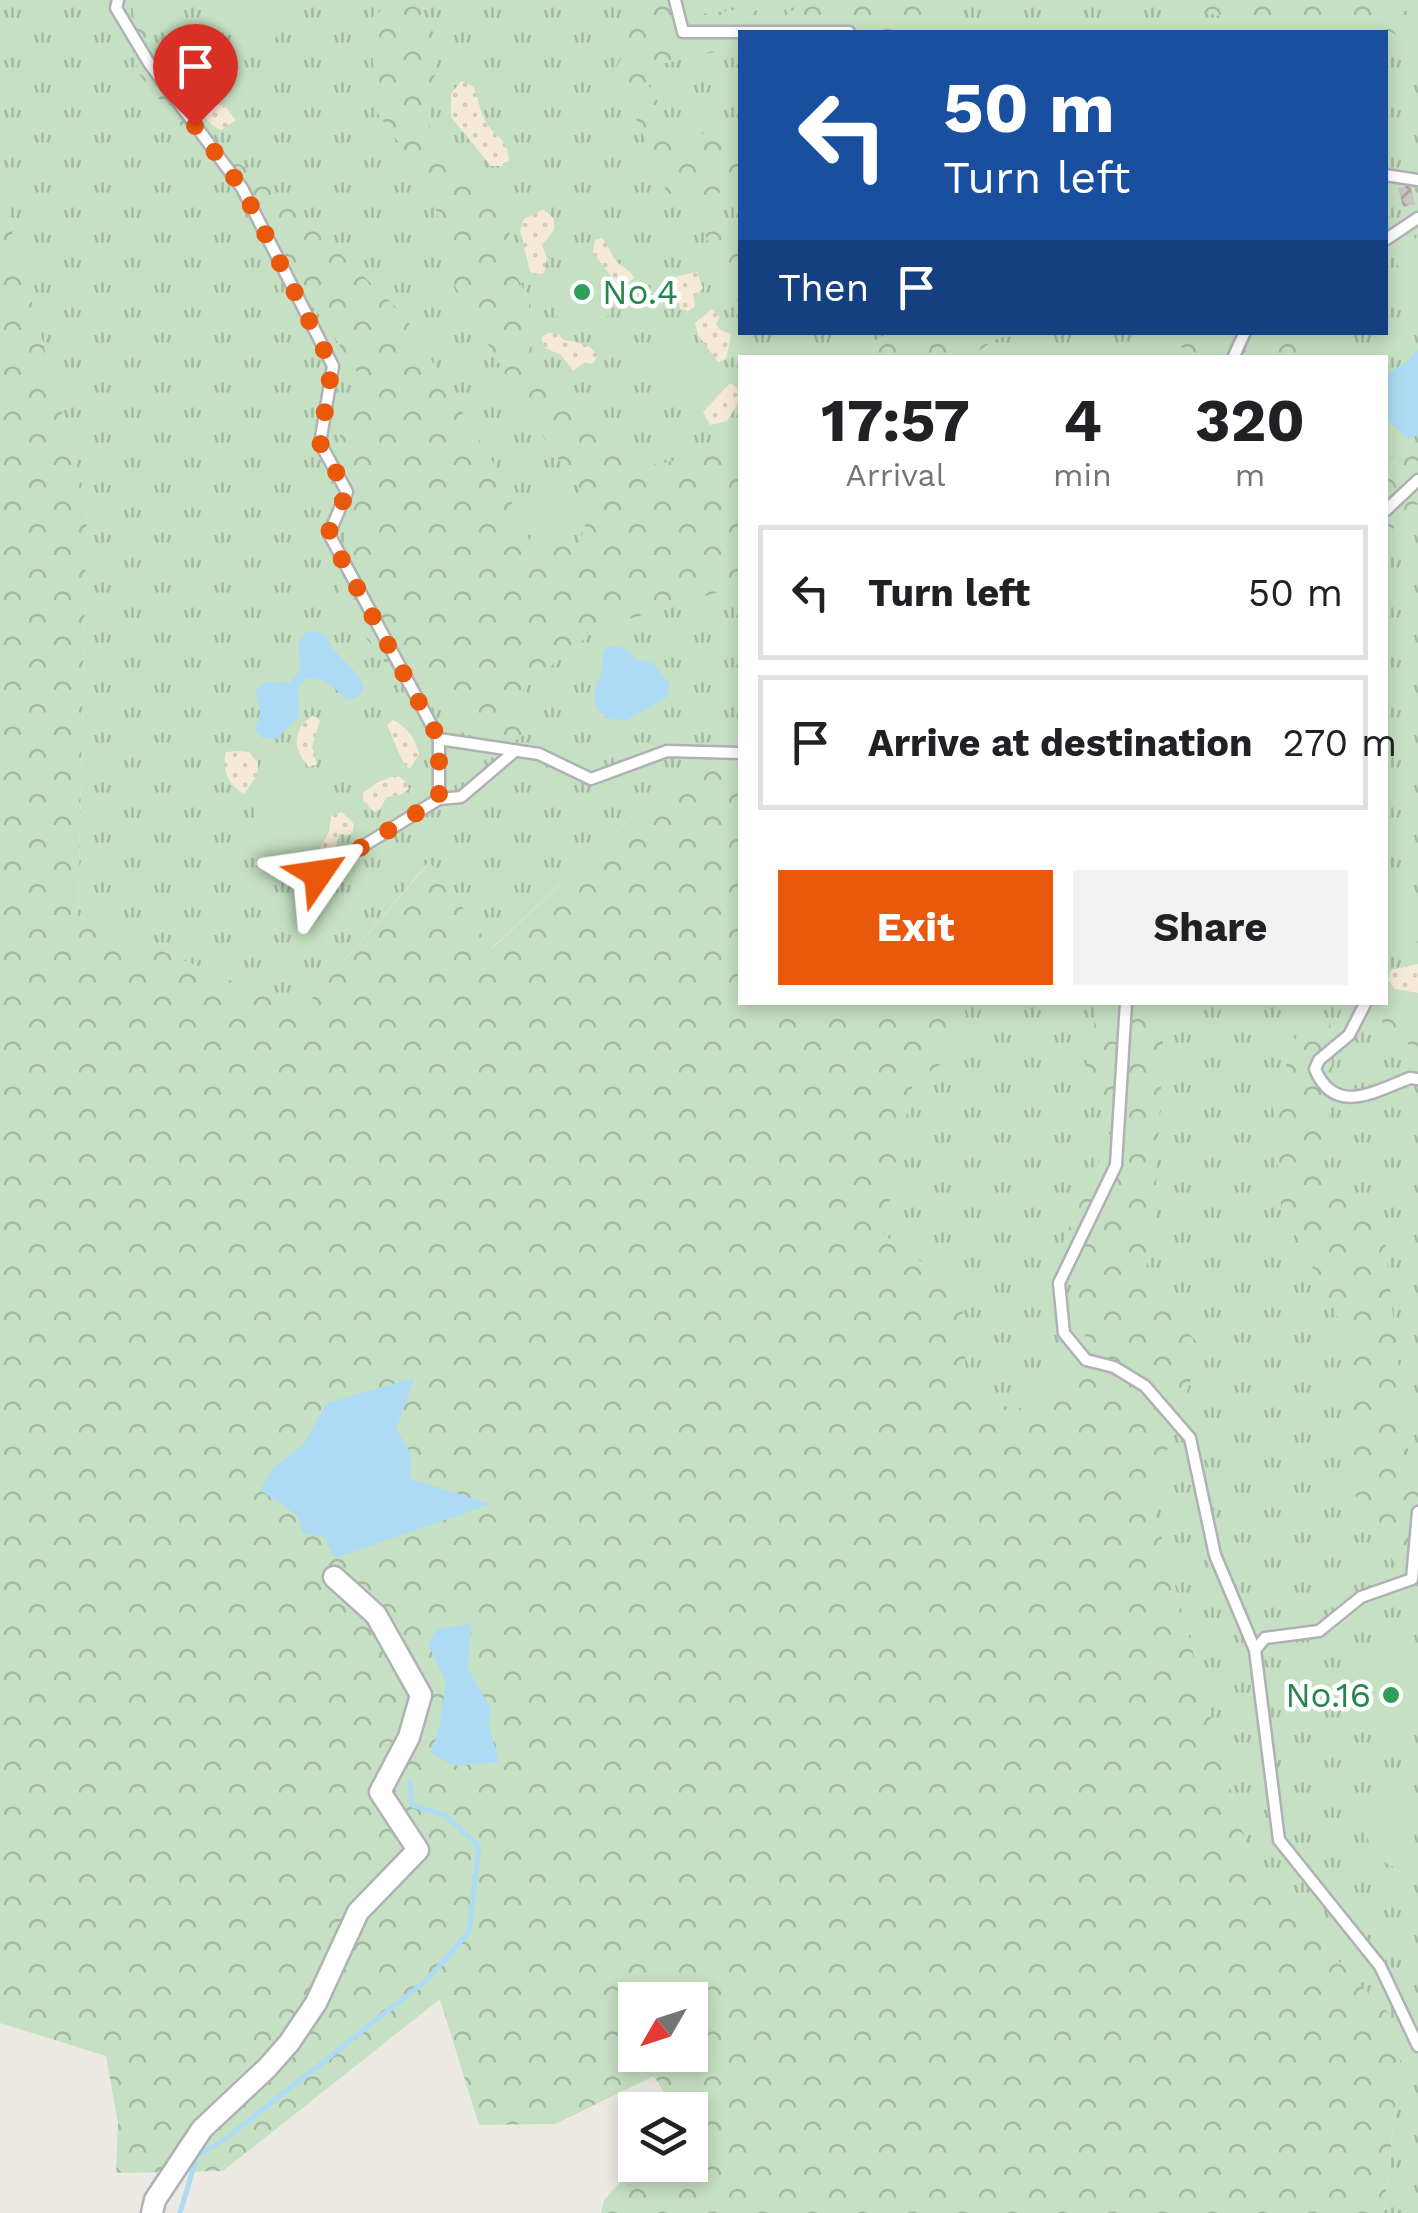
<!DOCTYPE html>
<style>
:root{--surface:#fff;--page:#f2f2f2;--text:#202124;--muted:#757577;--line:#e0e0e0;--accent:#ea580c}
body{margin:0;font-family:"Work Sans",sans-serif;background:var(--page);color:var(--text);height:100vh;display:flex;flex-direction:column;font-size:38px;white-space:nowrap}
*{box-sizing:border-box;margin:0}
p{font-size:32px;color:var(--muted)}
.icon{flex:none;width:55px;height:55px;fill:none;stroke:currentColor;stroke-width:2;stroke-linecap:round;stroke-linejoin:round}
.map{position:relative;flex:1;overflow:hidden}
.panel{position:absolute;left:738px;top:355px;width:650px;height:650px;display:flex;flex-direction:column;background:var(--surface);border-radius:0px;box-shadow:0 5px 15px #0003}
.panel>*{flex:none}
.top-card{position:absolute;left:738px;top:30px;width:650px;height:305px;border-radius:0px;box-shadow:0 5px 15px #0003;background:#1a4fa0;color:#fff;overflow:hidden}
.needle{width:65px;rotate:231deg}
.controls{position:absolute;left:618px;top:1982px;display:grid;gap:20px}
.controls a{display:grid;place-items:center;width:90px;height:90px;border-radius:0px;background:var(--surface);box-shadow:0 5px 15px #0003;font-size:50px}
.pin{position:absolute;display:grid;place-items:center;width:85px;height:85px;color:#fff;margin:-102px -42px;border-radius:50% 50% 50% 0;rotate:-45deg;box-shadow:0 0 10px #0007}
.pin .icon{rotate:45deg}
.me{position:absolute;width:110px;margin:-55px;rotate:58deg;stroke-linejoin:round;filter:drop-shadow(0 0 8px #0008)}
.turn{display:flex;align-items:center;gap:35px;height:210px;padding:0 40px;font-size:45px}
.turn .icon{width:130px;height:130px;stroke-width:2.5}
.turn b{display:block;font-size:70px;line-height:85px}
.then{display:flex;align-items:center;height:95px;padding:0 40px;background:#0003;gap:20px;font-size:38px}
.eta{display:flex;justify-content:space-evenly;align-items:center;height:170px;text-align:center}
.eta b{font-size:60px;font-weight:700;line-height:70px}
.button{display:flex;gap:20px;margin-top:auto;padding:20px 40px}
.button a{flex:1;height:115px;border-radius:0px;background:var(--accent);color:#fff;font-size:40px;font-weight:700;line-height:115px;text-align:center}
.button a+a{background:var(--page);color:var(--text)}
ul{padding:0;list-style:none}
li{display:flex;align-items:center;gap:30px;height:135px;margin:0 20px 15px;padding:0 20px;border:5px solid var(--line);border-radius:0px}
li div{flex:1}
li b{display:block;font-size:38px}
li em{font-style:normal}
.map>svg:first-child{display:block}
.grass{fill:url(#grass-tufts);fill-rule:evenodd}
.forest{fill:url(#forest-crowns);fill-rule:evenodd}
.sand{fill:url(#sand-dots)}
.pitch{fill:#c6e0c3}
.water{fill:#acdbf3}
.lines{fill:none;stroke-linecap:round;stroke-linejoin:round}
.stream{stroke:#acdbf3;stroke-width:5}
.building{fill:url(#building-cross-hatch)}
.service-casing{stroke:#afb1b4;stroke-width:15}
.minor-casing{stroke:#afb1b4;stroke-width:25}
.service{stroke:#fff;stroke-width:10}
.minor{stroke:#fff;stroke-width:20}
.route{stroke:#ea580c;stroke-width:18;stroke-dasharray:0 32.4}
.leisure-dot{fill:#2e9e5b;stroke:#fff;stroke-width:4}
.labels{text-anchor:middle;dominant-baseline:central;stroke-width:9;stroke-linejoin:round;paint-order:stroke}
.leisure-label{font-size:35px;fill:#27864d;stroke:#fff;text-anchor:start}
</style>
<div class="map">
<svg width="1418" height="2213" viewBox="0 0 1418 2213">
<defs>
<pattern id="grass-tufts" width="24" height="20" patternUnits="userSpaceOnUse" patternTransform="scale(2.5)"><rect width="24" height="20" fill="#c6e0c3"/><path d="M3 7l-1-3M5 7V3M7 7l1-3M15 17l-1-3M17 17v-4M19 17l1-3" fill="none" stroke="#a4b9a2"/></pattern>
<pattern id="forest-crowns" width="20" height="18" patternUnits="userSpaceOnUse" patternTransform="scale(2.5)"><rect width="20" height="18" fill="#c6e0c3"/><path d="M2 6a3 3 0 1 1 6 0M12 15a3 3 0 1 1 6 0" fill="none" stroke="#a4b9a2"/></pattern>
<pattern id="sand-dots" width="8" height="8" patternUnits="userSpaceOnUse" patternTransform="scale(2.5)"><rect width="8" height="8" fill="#f5ead5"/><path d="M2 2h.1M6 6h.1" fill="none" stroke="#d4cbb9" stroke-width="1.8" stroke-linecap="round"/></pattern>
<pattern id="building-cross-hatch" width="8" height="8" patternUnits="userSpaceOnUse" patternTransform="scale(2.5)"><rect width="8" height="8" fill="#c7c4c0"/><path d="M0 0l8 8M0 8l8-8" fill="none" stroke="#a5a29f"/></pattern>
</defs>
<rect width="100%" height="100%" fill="#ece9e3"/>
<!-- grass -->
<path class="grass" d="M0 0H1418V2213H1384L1403 2031 1252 1867 1151 1499 940 1439 839 1241 895 1003 1385 1002V358H740V796L643 806 491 949 429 862 302 1010 78 916 87 503 0 187ZM740 32H1385V332H740Z"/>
<!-- forest -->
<g class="forest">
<polygon points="132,0 150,0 145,7 157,68 197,123 225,155 259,176 404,315 495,466 532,546 579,544 591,507 529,416 455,286 431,189 375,109 371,18 395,0 418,0 438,43 429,133 508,198 511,267 530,300 533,377 597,417 642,467 735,449 740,441 740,576 722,591 596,629 523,689 531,731 497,751 475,710 393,673 338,601 348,528 327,471 361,378 260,224 138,73"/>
<polygon points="628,0 680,0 685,16 751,8 779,20 807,0 964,0 891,32 740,32 740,57 718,51 640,69 674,131 728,136 740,134 740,170 711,202 667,193 616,70 636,17"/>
<polygon points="1157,0 1390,0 1418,19 1418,46 1365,19 1231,19"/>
<path d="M0 187 87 503 78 916 302 1010 430 862 492 949 643 806 718 749 740 746V1002L963 1003 966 1015 943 1063 913 1082 883 1234 962 1292 967 1401 1026 1409 1073 1367 1085 1336 1062 1244 1110 1136 1086 1068 1098 1003H1165L1155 1209 1143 1288 1202 1347 1151 1498 1252 1867 1403 2031 1384 2213H601L604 2200 636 2165H690V2110H675L654 2076 555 2124 479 2125 440 1999 223 2171 116 2173 118 2123 106 2056 0 2023ZM635 2000H690V2055H635Z"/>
<polygon points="740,225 740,306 704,233"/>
<polygon points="891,332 1044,332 1044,333 998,338 969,357 843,357"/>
<polygon points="1152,333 1317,333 1318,357 1186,357 1183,348"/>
<polygon points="1418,446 1418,504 1385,536 1385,466 1389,460"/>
<polygon points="1385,997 1418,1017 1418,1050 1383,1028 1380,1003 1385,1002"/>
<polygon points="1308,1003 1320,1003 1332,1030 1332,1096 1321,1184 1383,1225 1410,1467 1418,1485 1418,1604 1351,1488 1354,1348 1281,1207 1273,1104"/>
</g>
<!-- sand -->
<g class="sand">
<path d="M461 81 473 86C478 97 479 108 484 118 493 138 507 135 509 160L502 166H491L451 117V94Z"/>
<path d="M203 90 217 105H224L236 120 221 130C208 125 201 112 194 100L197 91Z"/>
<polygon points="544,209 554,219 554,230 542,245 547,259 544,273 535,275 530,271 520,231 524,219"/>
<path d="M602 238C610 246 610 255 618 263 625 269 630 270 634 278L621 289 593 253 595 240Z"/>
<polygon points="697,272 703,288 694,298 695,307 688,311 680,309 678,295 671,289 670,282 678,276"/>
<polygon points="712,309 719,317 716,324 720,330 731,334 726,359 718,362 698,335 695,323"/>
<path d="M548 333 558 334 564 340C579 343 588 342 598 356L592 364 584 363 573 371 561 355 543 347 542 337Z"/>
<path d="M730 383C749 393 734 409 727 421L710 425 703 412Z"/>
<path d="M314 715 320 720 312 747 317 764 308 767C293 747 291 729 314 715Z"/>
<path d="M393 720C408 727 415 738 419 754L410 769C400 763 394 738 387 725Z"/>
<path d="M238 751 249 752 258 763 257 775 244 794C229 787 221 768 226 752Z"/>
<polygon points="397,775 406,782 409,789 400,795 387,797 379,810 374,812 363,801 363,793 378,782"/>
<polygon points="342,812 354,824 353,831 349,835 339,834 336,847 324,853 320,848 329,832 331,816"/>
<polygon points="1418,964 1418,993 1395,989 1388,980 1391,970"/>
</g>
<!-- pitch -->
<g class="pitch">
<path d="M222 0H269C280 18 281 29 271 48L254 52C233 43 221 24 222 0Z"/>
<path d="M195 21C217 26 226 42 236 62 232 77 227 83 213 89 182 78 168 43 195 21Z"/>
<path d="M1418 236V294C1402 284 1398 274 1397 255Z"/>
<path d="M578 255C599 263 611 280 615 302 607 323 596 332 573 333L561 325 549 297C555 278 557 260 578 255Z"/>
<path d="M669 328C689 334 724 360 715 386 707 408 677 415 662 396 653 384 653 363 650 349L657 338Z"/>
<polygon points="1127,341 1152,352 1155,357 1092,357 1102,346"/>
<polygon points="547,478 557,487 568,517 545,527 536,520 528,500 535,487"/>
<path d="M350 708C372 719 389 738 385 764L361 784C314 785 306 722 350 708Z"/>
<path d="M296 769C315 786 321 801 325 826L306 849C259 853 242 810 269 774Z"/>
<polygon points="1385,878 1403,883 1418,907 1418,941 1399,956 1385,951"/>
<path d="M1393 1650 1404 1655 1418 1670V1730C1392 1748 1359 1707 1360 1681 1361 1670 1369 1661 1376 1653Z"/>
<path d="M1387 1786 1410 1801C1418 1819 1418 1883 1388 1864 1360 1850 1356 1797 1387 1786Z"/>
</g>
<!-- water -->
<g class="water">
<polygon points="1418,349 1418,435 1408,439 1385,417 1385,374 1406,363"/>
<path d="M315 631 326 635C333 658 356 665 364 687 361 697 357 700 346 699 334 687 323 676 306 679L298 688 299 716 277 739 262 738 255 730 260 712 256 689 264 682 290 683 300 668 298 642 306 633Z"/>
<polygon points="613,645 628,650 635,659 653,663 670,684 667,697 627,720 609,719 597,709 594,701 596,685 602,672 603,651"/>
<polygon points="414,1378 396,1429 410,1452 411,1479 491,1504 335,1558 324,1537 302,1533 298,1516 260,1490 275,1466 303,1445 327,1403"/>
<polygon points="471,1624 468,1669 491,1709 489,1725 499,1762 454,1766 431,1753 439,1728 446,1683 428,1644 437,1629"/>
</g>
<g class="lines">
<!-- stream -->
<polyline class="stream" points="180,2213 197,2156 229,2136 428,1979 469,1932 479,1846 446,1816 412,1805 410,1781"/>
</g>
<!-- building -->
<polygon class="building" points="1410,185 1415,204 1403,207 1398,188"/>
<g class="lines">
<!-- service casing -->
<g class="service-casing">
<g id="service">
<polyline points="118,0 116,8 149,63 242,188 333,366 320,443 347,492 329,534 439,739 439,799"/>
<polyline points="675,0 683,32 849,32"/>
<polyline points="1385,175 1418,180"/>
<polyline points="1385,240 1418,218"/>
<polyline points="1233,358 1245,332"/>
<polyline points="1385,511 1418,480"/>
<polyline points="439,739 539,754 591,779 667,751 740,753"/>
<polyline points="318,874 439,799 461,797 515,751"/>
<polyline points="1126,1002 1116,1165 1059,1283 1064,1333 1086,1360 1114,1367 1145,1386 1190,1438 1215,1555 1255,1650 1279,1840 1380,1966 1418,2046"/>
<path d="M1366 1002 1349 1035 1319 1060 1315 1069C1335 1117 1375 1091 1410 1078L1418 1079"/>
<polyline points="1255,1650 1265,1638 1319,1631 1361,1597 1412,1579 1418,1512"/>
</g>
</g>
<!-- minor casing -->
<g class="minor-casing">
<polyline id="minor" points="152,2213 155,2200 202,2129 267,2068 289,2043 316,2003 358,1912 418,1850 380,1792 409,1737 421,1695 376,1615 334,1577"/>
</g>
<!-- service -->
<use href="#service" class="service"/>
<!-- minor -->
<use href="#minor" class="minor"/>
</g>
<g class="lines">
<!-- route -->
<polyline class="route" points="195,126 242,188 332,366 320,443 347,492 328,534 439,739 439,799 318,874"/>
</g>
<!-- markers -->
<g class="leisure-dot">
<circle cx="582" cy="292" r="10"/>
<circle cx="1391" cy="1695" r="10"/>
</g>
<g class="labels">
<!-- leisure labels -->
<g class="leisure-label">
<text x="602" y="292">No.4</text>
<text x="1371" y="1695" text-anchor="end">No.16</text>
</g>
</g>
</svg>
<div class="controls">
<a><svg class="needle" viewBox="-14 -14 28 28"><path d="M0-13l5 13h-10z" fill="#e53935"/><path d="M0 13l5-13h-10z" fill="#757577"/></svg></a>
<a><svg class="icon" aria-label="layers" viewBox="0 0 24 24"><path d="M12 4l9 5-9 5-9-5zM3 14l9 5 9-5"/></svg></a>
</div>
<div class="pin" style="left:195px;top:126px;background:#d93025"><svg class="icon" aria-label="arrive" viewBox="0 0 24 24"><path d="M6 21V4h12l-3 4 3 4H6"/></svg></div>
<svg class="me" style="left:318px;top:874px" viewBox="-20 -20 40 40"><path d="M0-17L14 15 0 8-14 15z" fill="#ea580c" stroke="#fff" stroke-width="4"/></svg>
<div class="top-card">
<div class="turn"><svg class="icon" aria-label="left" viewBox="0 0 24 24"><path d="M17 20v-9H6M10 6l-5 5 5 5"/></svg><div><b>50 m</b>Turn left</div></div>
<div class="then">Then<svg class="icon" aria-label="arrive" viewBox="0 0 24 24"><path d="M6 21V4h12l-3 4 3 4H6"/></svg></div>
</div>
<section class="panel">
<div class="eta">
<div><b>17:57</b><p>Arrival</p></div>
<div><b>4</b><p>min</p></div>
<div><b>320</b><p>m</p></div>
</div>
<ul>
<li><svg class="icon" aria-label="left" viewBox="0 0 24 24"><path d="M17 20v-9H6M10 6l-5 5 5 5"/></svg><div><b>Turn left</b></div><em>50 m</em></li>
<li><svg class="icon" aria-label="arrive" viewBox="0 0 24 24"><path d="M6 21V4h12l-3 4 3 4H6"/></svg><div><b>Arrive at destination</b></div><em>270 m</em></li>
</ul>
<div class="button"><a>Exit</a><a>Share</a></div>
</section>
</div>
